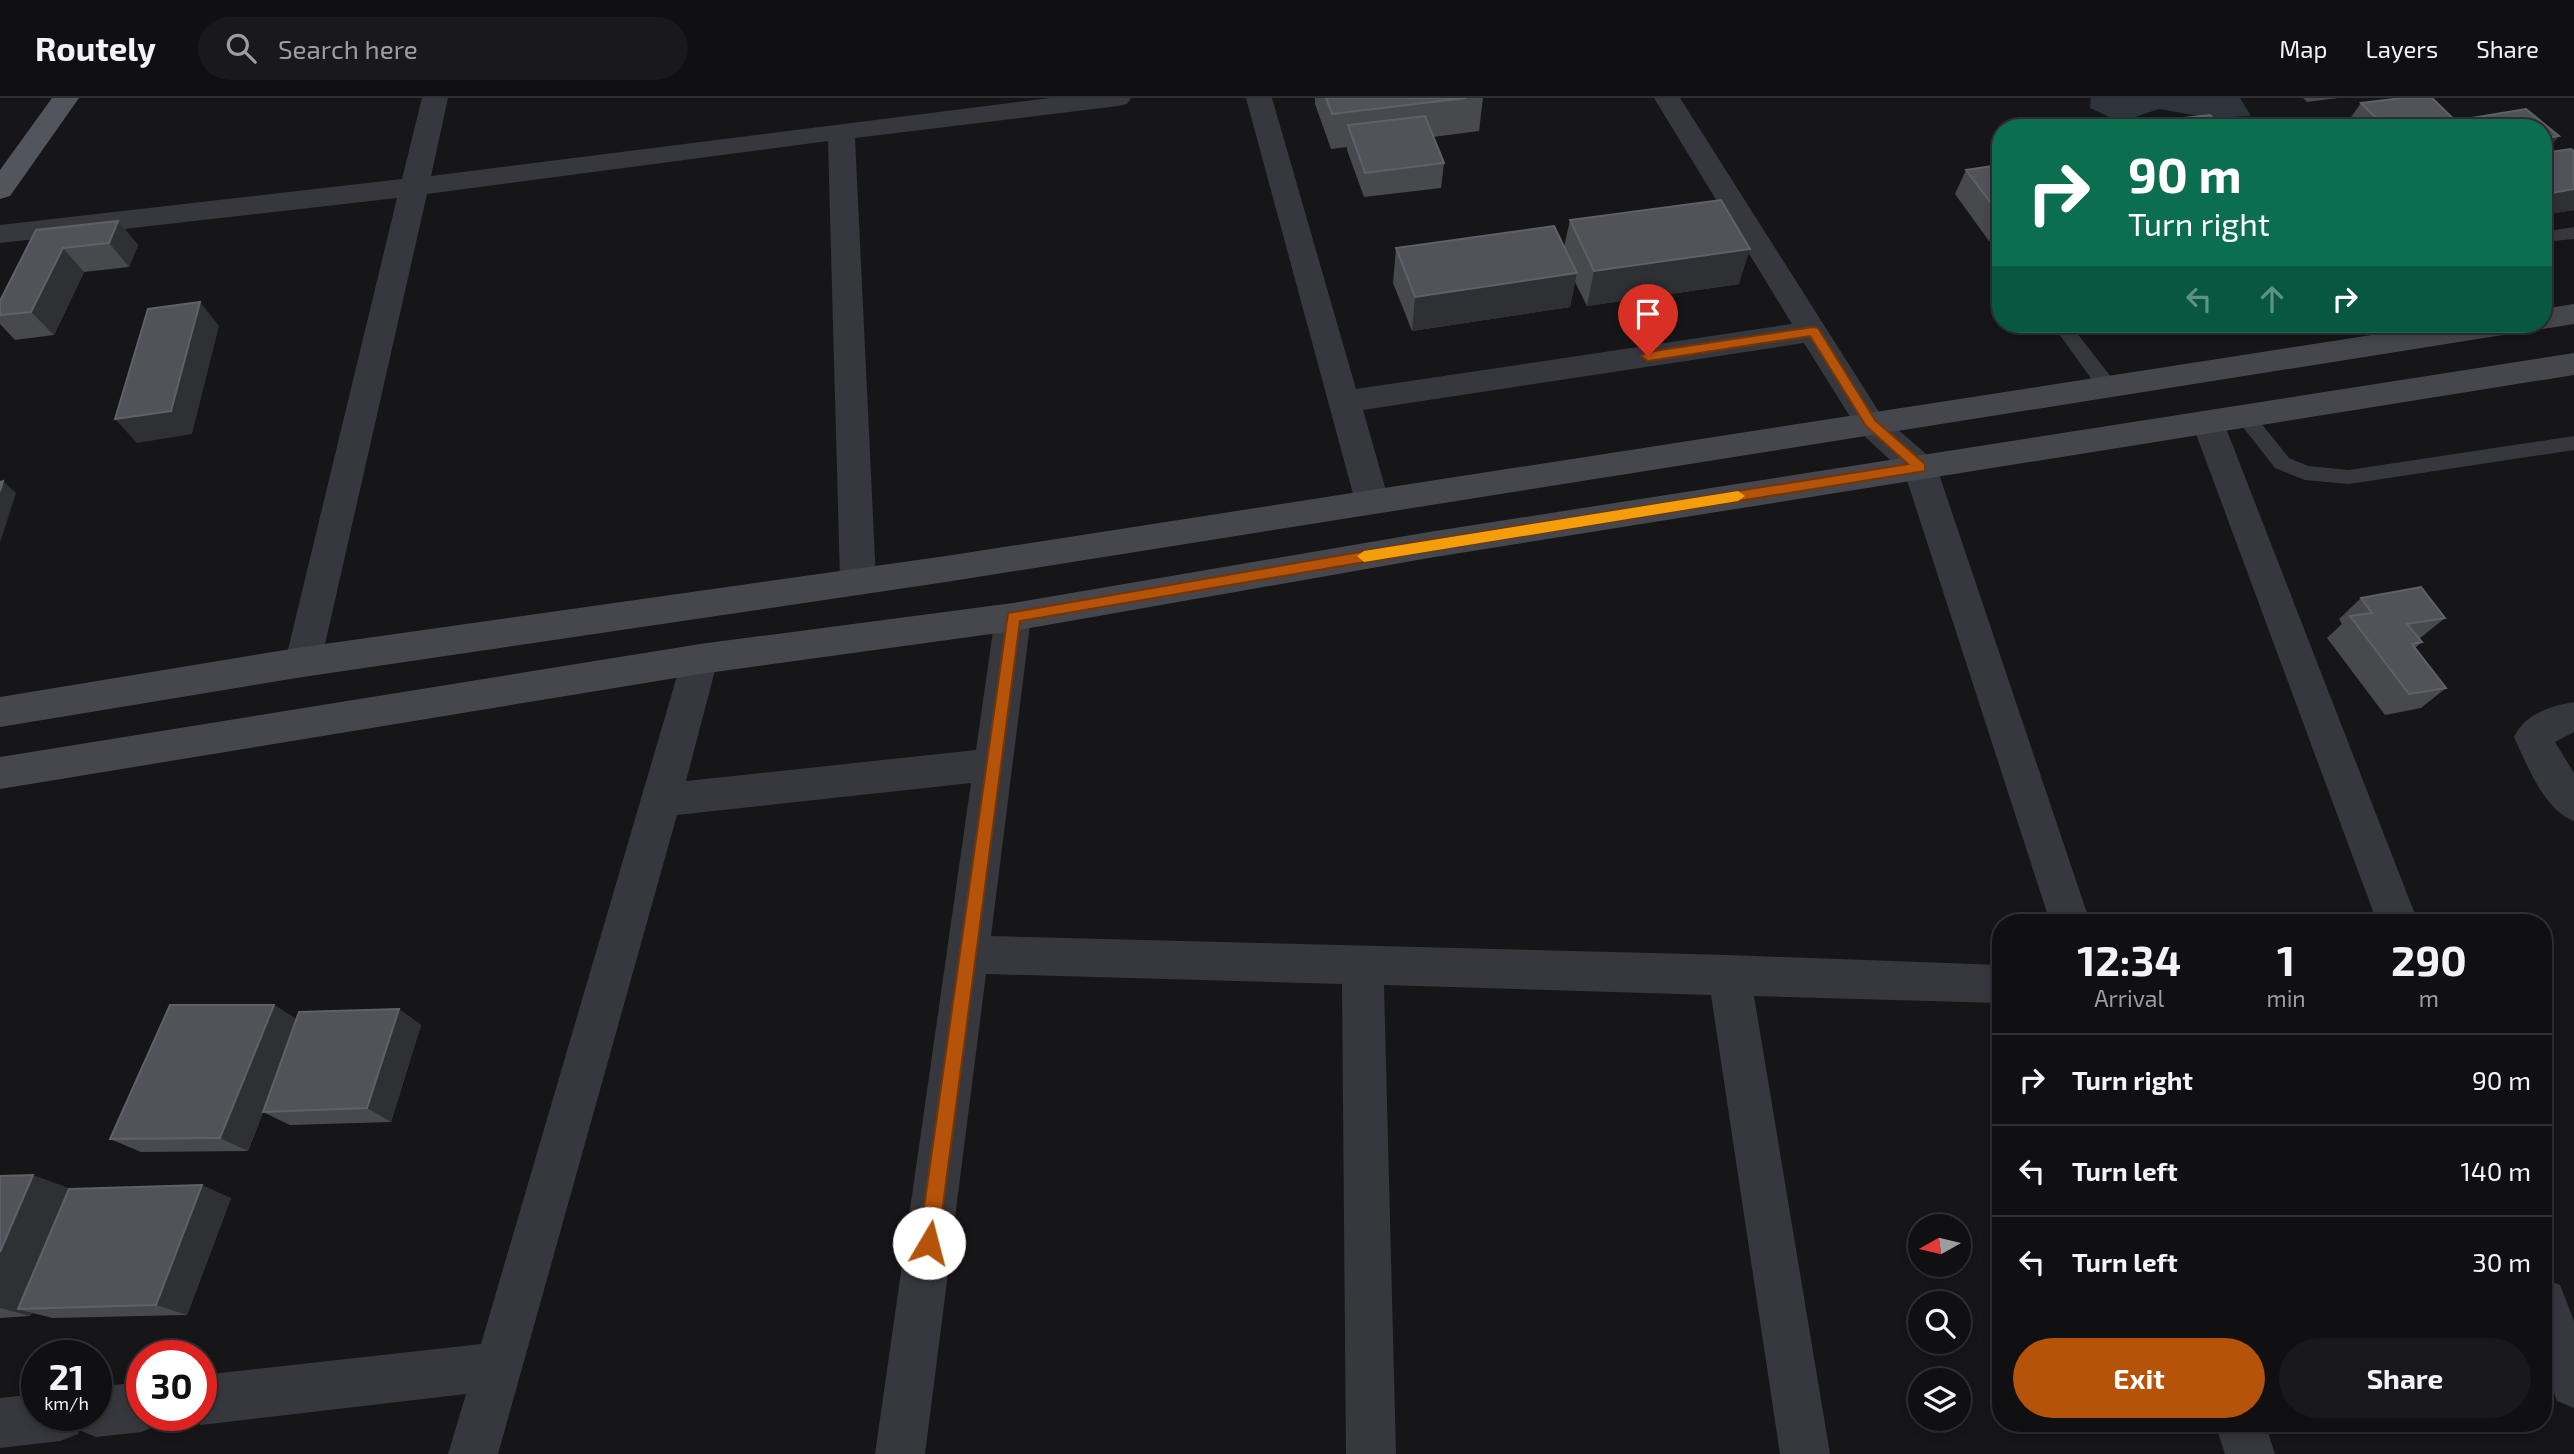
<!DOCTYPE html>
<style>
:root{--surface:#101012;--page:#19191b;--text:#f1f3f6;--muted:#9c9d9f;--line:#303032;--accent:#b45309}
body{margin:0;font-family:"Exo 2",sans-serif;background:var(--page);color:var(--text);height:100vh;display:flex;flex-direction:column;font-size:26px;white-space:nowrap}
*{box-sizing:border-box;margin:0}
p{font-size:23px;color:var(--muted)}
.icon{flex:none;width:38px;height:38px;fill:none;stroke:currentColor;stroke-width:2;stroke-linecap:round;stroke-linejoin:round}
.map{position:relative;flex:1;overflow:hidden}
.side{position:absolute;left:1992px;top:816px;width:560px;height:518px;display:flex;flex-direction:column;background:var(--surface);border-radius:28px;box-shadow:0 4px 10px #0003,0 0 0 2px var(--line)}
.side>*{flex:none}
.guide{position:absolute;left:1992px;top:21px;width:560px;height:214px;border-radius:28px;box-shadow:0 4px 10px #0003,0 0 0 2px var(--line);background:#0b6e4f;color:#fff;overflow:hidden}
.needle{width:46px;rotate:262deg}
.tools{position:absolute;left:1908px;top:1116px;display:grid;gap:14px}
.tools a{display:grid;place-items:center;width:63px;height:63px;border-radius:50%;background:var(--surface);box-shadow:0 4px 10px #0003,0 0 0 2px var(--line);font-size:35px}
.speed{position:absolute;left:21px;top:1242px;display:flex;gap:14px;font-size:35px;font-weight:700;text-align:center}
.speed>*{display:grid;place-content:center;width:91px;height:91px;border-radius:50%;background:var(--surface);box-shadow:0 4px 10px #0003,0 0 0 2px var(--line);line-height:1}
.speed small{font-size:18px;font-weight:400}
.speed .limit{border:10px solid #d22;background:#fff;color:#111}
.pin{position:absolute;display:grid;place-items:center;width:60px;height:60px;color:#fff;margin:-72px -30px;border-radius:50% 50% 50% 0;rotate:-45deg;box-shadow:0 0 7px #0007}
.pin .icon{rotate:45deg}
.me{position:absolute;width:77px;margin:-38px;rotate:8deg;stroke-linejoin:round;filter:drop-shadow(0 0 5px #0008)}
.turn{display:flex;align-items:center;gap:24px;height:147px;padding:0 21px;font-size:32px}
.turn .icon{width:91px;height:91px;stroke-width:2.5}
.turn b{display:block;font-size:49px;line-height:60px}
.lanes{display:flex;align-items:center;height:66px;padding:0 21px;background:#0003;justify-content:center;gap:35px;direction:ltr}
.lanes .off{opacity:.35}
.eta{display:flex;justify-content:space-evenly;align-items:center;height:119px;text-align:center}
.eta b{font-size:42px;font-weight:700;line-height:49px}
.action{display:flex;gap:14px;margin-top:auto;padding:14px 21px}
.action a{flex:1;height:80px;border-radius:42px;background:var(--accent);color:#fff;font-size:28px;font-weight:700;line-height:80px;text-align:center}
.action a+a{background:var(--page);color:var(--text)}
ul{padding:0;list-style:none}
li{display:flex;align-items:center;gap:21px;height:91px;padding:0 21px;border-top:2px solid var(--line)}
li div{flex:1}
li b{display:block;font-size:26px}
li em{font-style:normal}
header{display:flex;align-items:center;gap:42px;box-sizing:border-box;height:98px;padding:0 35px;background:var(--surface);border-bottom:2px solid var(--line)}
header strong{font-size:33px}
nav{display:flex;gap:38px;margin-inline-start:auto;font-size:24px}
.search{width:490px;height:63px;background:var(--page);display:flex;align-items:center;gap:18px;box-sizing:border-box;padding:0 24px;border-radius:38px;color:var(--muted);font-size:26px}
.map>svg:first-child{display:block}
.water{fill:#2c353c}
.lines{fill:none;stroke-linecap:round;stroke-linejoin:round}
.lane{fill:#37383d;fill-rule:evenodd}
.street{fill:#37383d;fill-rule:evenodd}
.secondary{fill:#45474d;fill-rule:evenodd}
.primary{fill:#53555c;fill-rule:evenodd}
.wall{fill:#47494d}
.shaded-wall{fill:#2f3033}
.building{fill:#525359;stroke:#5f6168;stroke-width:2}
.route{fill:#b45309;stroke:#753606;stroke-width:2}
.slow{fill:#f59e0b}
</style>
<header>
<strong>Routely</strong>
<div class="search"><svg class="icon" aria-label="search" viewBox="0 0 24 24"><circle cx="10" cy="10" r="6"/><path d="M15 15l6 6"/></svg>Search here</div>
<nav><a>Map</a><a>Layers</a><a>Share</a></nav>
</header>
<div class="map">
<svg width="2574" height="1356" viewBox="0 0 2574 1356">
<rect width="100%" height="100%" fill="#161618"/>
<!-- water -->
<polygon class="water" points="2091,0 2240,0 2251,18 2210,20 2159,11 2120,24 2090,10"/>
<g class="lines">
<!-- lane -->
<g class="lane">
<polygon points="2574,129 2574,141 2543,144 2543,134"/>
<polygon points="2052,226 2070,226 2114,283 2116,288 2114,293 2100,293"/>
<polygon points="2245,312 2252,314 2289,360 2308,368 2349,372 2574,338 2574,352 2349,386 2305,382 2275,370 2235,319 2238,314"/>
</g>
<!-- street -->
<g class="street">
<polygon points="422,0 448,0 431,78 1050,0 1131,0 1127,6 1118,8 855,40 876,482 870,492 858,496 846,492 840,482 828,43 427,96 321,564 316,574 303,579 290,574 285,564 397,100 0,145 0,127 402,81"/>
<polygon points="1246,0 1272,0 1356,291 1792,226 1654,0 1680,0 1881,317 1932,361 1937,370 2090,824 2050,824 1905,376 1859,333 1804,245 1363,312 1389,403 1384,412 1372,416 1360,412 1355,403"/>
<polygon points="2208,313 2219,317 2224,325 2418,824 2377,824 2192,325 2197,317"/>
<polygon points="1013,505 1026,509 1031,519 991,838 1729,857 2000,867 2000,905 1754,898 1830,1356 1780,1356 1711,897 1384,887 1396,1356 1346,1356 1342,886 986,876 925,1356 875,1356 971,685 677,717 498,1356 448,1356 466,1296 201,1327 184,1319 201,1318 201,1277 481,1246 682,561 687,551 700,546 713,551 718,561 686,683 976,652 995,519 1000,509"/>
<path d="M2574 604V634L2555 644 2574 675V723C2544 712 2527 667 2514 639 2525 616 2550 608 2574 604Z"/>
<polygon points="2543,1180 2560,1187 2574,1223 2574,1310 2557,1303 2543,1268"/>
<polygon points="142,1284 142,1318 163,1318 159,1326 142,1334 96,1339 79,1332 78,1336 60,1343 0,1350 0,1300 37,1296 37,1318 96,1318 96,1289"/>
<polygon points="2215,1325 2265,1325 2275,1356 2225,1356"/>
</g>
<!-- secondary -->
<g class="secondary">
<polygon points="2574,206 2574,226 2543,231 2531,226 2543,226 2543,211"/>
<polygon points="2443,226 2524,226 2520,233 2509,236 946,484 303,579 0,629 0,599 303,549 946,458"/>
<polygon points="2574,255 2574,277 1429,460 1013,533 700,576 0,691 0,659 700,546 1013,505 1429,434"/>
</g>
<!-- primary -->
<polygon class="primary" points="52,0 79,0 10,98 0,101 0,72"/>
</g>
<!-- wall -->
<g class="wall">
<polygon points="1315,0 1483,0 1479,33 1433,39 1444,65 1441,90 1364,99 1347,52 1347,49 1331,51 1315,6"/>
<polygon points="2303,0 2338,0 2307,4"/>
<polygon points="2402,0 2432,0 2458,25 2460,22 2526,11 2559,38 2545,55 2571,51 2574,53 2574,112 2543,117 2543,30 2344,29 2361,5"/>
<polygon points="2000,67 2000,141 1989,143 1955,96 1966,72"/>
<polygon points="1570,122 1739,186 1587,208 1575,184 1570,209 1412,233 1393,185 1396,150 1564,149"/>
<polygon points="118,123 138,147 129,169 84,174 54,237 15,242 0,226 0,203 36,132"/>
<polygon points="2361,500 2445,520 2419,541 2422,544 2415,550 2446,590 2421,610 2385,617 2327,540 2342,526 2339,521"/>
<polygon points="274,907 296,921 399,911 421,927 391,1024 290,1027 263,1014 264,1012 248,1053 141,1054 110,1041"/>
<polygon points="0,1078 70,1091 231,1100 187,1217 53,1220 32,1215 30,1218 0,1220"/>
</g>
<!-- shaded-wall -->
<g class="shaded-wall">
<polygon points="2559,38 2543,58 2543,41"/>
<polygon points="2574,91 2574,112 2543,117 2543,100 2546,96"/>
<polygon points="2000,120 2000,141 1989,143"/>
<polygon points="118,123 138,147 129,169 109,145"/>
<polygon points="63,150 84,174 54,237 31,214"/>
<polygon points="1750,151 1739,186 1587,208 1594,173"/>
<polygon points="1577,175 1570,209 1412,233 1415,199"/>
<polygon points="200,204 219,228 192,336 137,345 115,321"/>
<polygon points="3,383 16,395 0,445 0,393"/>
<polygon points="274,907 299,923 248,1053 220,1040"/>
<polygon points="399,911 421,927 391,1024 367,1010"/>
<polygon points="33,1077 80,1094 18,1211 32,1215 30,1218 0,1210 0,1154"/>
<polygon points="202,1087 231,1100 187,1217 156,1207"/>
</g>
<!-- building -->
<g class="building">
<polygon points="1326,0 1466,0 1332,16"/>
<polygon points="2402,0 2432,0 2463,30 2386,30 2361,5"/>
<polygon points="2526,11 2559,38 2543,41 2543,30 2469,30 2460,22"/>
<polygon points="2210,17 2222,30 2143,30 2139,25"/>
<polygon points="1425,18 1444,65 1365,75 1348,27"/>
<polygon points="2571,51 2574,53 2574,91 2546,96 2543,93 2543,55"/>
<polygon points="2000,67 2000,117 1966,72"/>
<polygon points="1721,102 1750,151 1594,173 1570,122"/>
<polygon points="118,123 109,145 63,150 31,214 0,217 0,203 36,132"/>
<polygon points="1554,128 1577,175 1415,199 1396,150"/>
<polygon points="200,204 171,313 115,321 148,211"/>
<polygon points="3,383 0,393 0,384"/>
<polygon points="2421,489 2445,520 2407,526 2422,544 2412,546 2446,590 2409,596 2350,518 2372,515 2361,500"/>
<polygon points="170,907 274,907 220,1040 110,1041"/>
<polygon points="399,911 367,1010 263,1014 299,914"/>
<polygon points="33,1077 0,1154 0,1078"/>
<polygon points="202,1087 156,1207 18,1211 69,1091"/>
</g>
<!-- route -->
<polygon class="route" points="1813,229 1818,230 1875,322 1925,366 1925,373 1429,453 1020,523 938,1145 936,1152 929,1155 922,1152 919,1145 1008,515 1429,442 1908,366 1866,328 1810,238 1648,263 1641,258 1648,254"/>
<!-- slow -->
<polygon class="slow" points="1738,393 1745,398 1738,403 1364,464 1357,458 1364,453"/>
</svg>
<div class="tools">
<a><svg class="needle" viewBox="-14 -14 28 28"><path d="M0-13l5 13h-10z" fill="#e53935"/><path d="M0 13l5-13h-10z" fill="#9c9d9f"/></svg></a>
<a><svg class="icon" aria-label="search" viewBox="0 0 24 24"><circle cx="10" cy="10" r="6"/><path d="M15 15l6 6"/></svg></a>
<a><svg class="icon" aria-label="layers" viewBox="0 0 24 24"><path d="M12 4l9 5-9 5-9-5zM3 14l9 5 9-5"/></svg></a>
</div>
<div class="speed"><div>21<small>km/h</small></div><div class="limit">30</div></div>
<div class="pin" style="left:1648px;top:258px;background:#d93025"><svg class="icon" aria-label="arrive" viewBox="0 0 24 24"><path d="M6 21V4h12l-3 4 3 4H6"/></svg></div>
<svg class="me" style="left:929px;top:1145px" viewBox="-20 -20 40 40"><circle r="19" fill="#fff"/><path d="M0-13L10 11 0 6-10 11z" fill="#b45309"/></svg>
<div class="guide">
<div class="turn"><svg class="icon" aria-label="right" viewBox="0 0 24 24"><path d="M7 20v-9h11M14 6l5 5-5 5"/></svg><div><b>90 m</b>Turn right</div></div>
<div class="lanes"><svg class="icon off" aria-label="left" viewBox="0 0 24 24"><path d="M17 20v-9H6M10 6l-5 5 5 5"/></svg><svg class="icon off" aria-label="ahead" viewBox="0 0 24 24"><path d="M12 20V5M6 11l6-6 6 6"/></svg><svg class="icon" aria-label="right" viewBox="0 0 24 24"><path d="M7 20v-9h11M14 6l5 5-5 5"/></svg></div>
</div>
<section class="side">
<div class="eta">
<div><b>12:34</b><p>Arrival</p></div>
<div><b>1</b><p>min</p></div>
<div><b>290</b><p>m</p></div>
</div>
<ul>
<li><svg class="icon" aria-label="right" viewBox="0 0 24 24"><path d="M7 20v-9h11M14 6l5 5-5 5"/></svg><div><b>Turn right</b></div><em>90 m</em></li>
<li><svg class="icon" aria-label="left" viewBox="0 0 24 24"><path d="M17 20v-9H6M10 6l-5 5 5 5"/></svg><div><b>Turn left</b></div><em>140 m</em></li>
<li><svg class="icon" aria-label="left" viewBox="0 0 24 24"><path d="M17 20v-9H6M10 6l-5 5 5 5"/></svg><div><b>Turn left</b></div><em>30 m</em></li>
</ul>
<div class="action"><a>Exit</a><a>Share</a></div>
</section>
</div>
